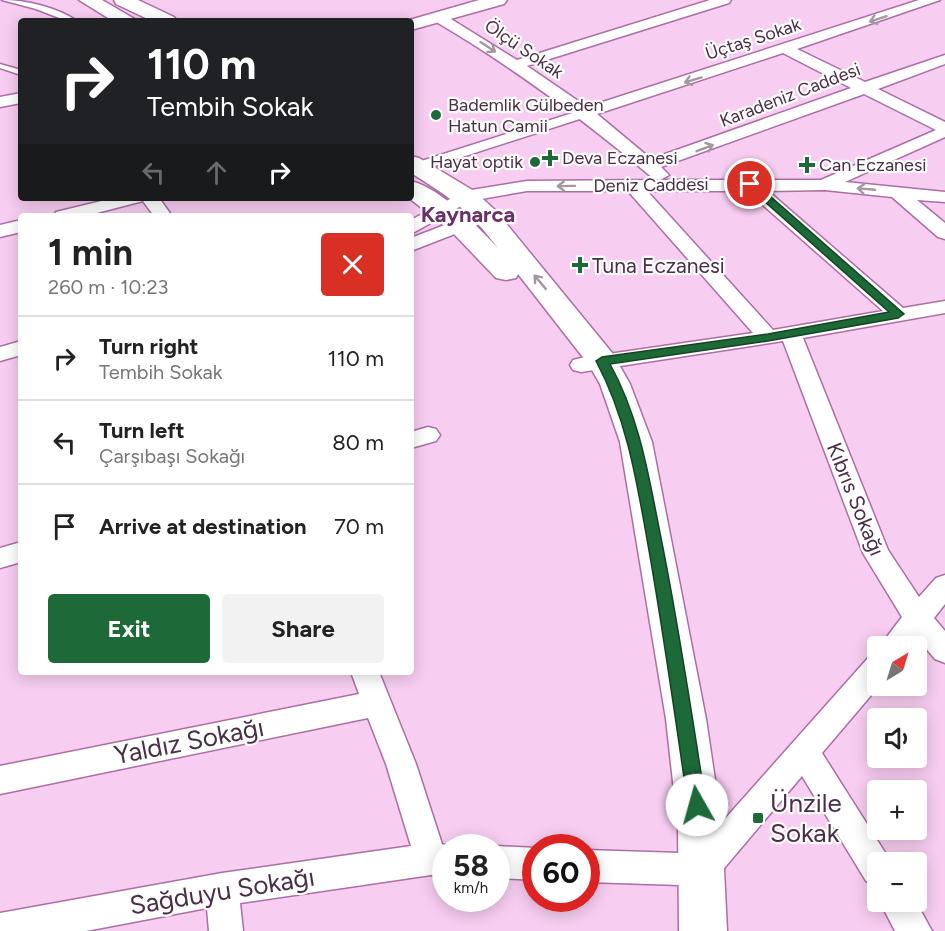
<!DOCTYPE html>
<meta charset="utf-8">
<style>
:root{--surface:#fff;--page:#f2f2f2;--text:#222;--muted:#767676;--line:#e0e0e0;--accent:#1d6937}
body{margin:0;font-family:Figtree,sans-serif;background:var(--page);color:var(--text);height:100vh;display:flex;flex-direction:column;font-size:22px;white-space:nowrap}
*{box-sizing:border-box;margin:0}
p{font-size:20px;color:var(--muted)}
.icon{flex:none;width:33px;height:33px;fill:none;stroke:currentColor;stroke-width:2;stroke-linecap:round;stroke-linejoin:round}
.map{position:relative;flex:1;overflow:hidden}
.panel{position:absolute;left:18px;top:213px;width:396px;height:462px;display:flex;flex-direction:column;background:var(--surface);border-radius:6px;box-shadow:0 3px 15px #0003}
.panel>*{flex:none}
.guide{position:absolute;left:18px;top:18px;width:396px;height:183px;border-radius:6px;box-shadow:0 3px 15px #0003;background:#202124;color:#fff;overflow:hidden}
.needle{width:39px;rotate:38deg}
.controls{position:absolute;left:867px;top:636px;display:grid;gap:12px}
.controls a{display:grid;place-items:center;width:60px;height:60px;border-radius:6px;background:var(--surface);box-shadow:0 3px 15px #0003;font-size:30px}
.speed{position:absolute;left:432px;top:834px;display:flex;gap:12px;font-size:30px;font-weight:700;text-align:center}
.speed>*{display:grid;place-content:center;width:78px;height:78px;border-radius:50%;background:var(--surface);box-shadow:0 3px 15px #0003;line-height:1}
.speed small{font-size:15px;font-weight:400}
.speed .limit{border:9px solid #d22;background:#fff;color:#111}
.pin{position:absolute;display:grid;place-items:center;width:51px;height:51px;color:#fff;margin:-26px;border:3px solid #fff;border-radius:50%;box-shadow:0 2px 6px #0007}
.me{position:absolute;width:66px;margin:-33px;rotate:353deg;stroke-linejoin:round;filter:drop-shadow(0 0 4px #0008)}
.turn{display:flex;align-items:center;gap:21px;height:126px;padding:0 30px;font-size:27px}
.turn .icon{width:78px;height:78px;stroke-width:2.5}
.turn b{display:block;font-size:42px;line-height:51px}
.lanes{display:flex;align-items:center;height:57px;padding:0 30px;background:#0003;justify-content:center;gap:30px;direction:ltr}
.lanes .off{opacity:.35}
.round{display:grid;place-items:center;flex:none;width:63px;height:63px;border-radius:6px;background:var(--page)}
.headline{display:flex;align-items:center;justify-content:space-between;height:102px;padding:0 30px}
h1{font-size:36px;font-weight:700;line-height:45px}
.action{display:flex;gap:12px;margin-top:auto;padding:12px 30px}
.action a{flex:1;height:69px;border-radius:6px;background:var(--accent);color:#fff;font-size:24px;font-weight:700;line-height:69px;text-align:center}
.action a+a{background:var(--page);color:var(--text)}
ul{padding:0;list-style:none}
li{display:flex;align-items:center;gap:18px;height:84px;padding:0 30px;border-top:2px solid var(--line)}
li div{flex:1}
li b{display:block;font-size:22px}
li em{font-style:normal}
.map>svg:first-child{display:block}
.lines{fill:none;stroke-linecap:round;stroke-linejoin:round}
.service-casing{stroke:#ad6da5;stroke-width:3}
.pedestrian-casing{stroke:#ad6da5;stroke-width:3}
.minor-casing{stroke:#ad6da5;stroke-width:3}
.tertiary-casing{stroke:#ad6da5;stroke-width:3}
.primary-casing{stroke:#ad6da5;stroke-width:3}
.service{fill:#fff;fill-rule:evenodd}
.pedestrian{fill:#fff;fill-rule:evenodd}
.minor{fill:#fff;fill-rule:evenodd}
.tertiary{fill:#fff;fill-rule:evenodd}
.primary{fill:#fff;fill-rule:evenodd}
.oneway{stroke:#a496a2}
.route{fill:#1d6937;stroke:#134424;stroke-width:1.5}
.poi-dot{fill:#1d6937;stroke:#fdfdfd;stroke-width:2}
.labels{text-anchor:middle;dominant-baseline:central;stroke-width:4.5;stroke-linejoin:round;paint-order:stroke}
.far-street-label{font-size:18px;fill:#492e46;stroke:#fdfdfd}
.far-poi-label{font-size:18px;fill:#492e46;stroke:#fdfdfd;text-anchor:start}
.poi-label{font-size:21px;fill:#492e46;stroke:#fdfdfd;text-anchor:start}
.street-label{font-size:21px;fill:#492e46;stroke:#fdfdfd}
.far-district-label{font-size:22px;font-weight:bold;fill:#6b3166;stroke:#fdfdfd}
.near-street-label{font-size:26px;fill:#492e46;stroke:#fdfdfd}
.near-poi-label{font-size:26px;fill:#492e46;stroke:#fdfdfd;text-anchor:start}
</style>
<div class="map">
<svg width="945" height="931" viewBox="0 0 945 931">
<rect width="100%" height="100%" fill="#f7cdf1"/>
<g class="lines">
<!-- service casing -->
<g class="service-casing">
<g id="service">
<path d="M2 0C26 0 56 7 77 21H67L36 9Z"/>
<polygon points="0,64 21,70 21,75 0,68"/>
</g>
</g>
<!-- pedestrian casing -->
<g class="pedestrian-casing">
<polygon id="pedestrian" points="585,109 589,110 589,116 422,170 411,168 412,164"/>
</g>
<!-- minor casing -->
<g class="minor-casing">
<g id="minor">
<path d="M710 0H731L729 3 527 66 587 107 919 0H940L797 49 865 82 945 55V64L878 89 945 122V137L845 182 945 192V202L917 200 945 223V239L938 237 892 197 825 190 768 191 903 308 945 301V313L803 338 888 550 919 597 936 578 945 575V604L934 618 945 631V663L935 659 917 638 910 646H880L902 617 863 553 783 341 581 372 573 370 570 365 573 360 581 358 753 333 628 191H527L470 201 411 234V220L465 191 527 181 660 180 654 179C584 120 512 66 433 20V14H443L517 60ZM783 53 851 88 651 159 597 114ZM864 94 936 130 821 180H660L669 175 661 167ZM647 191H747L883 311 773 330Z"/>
<polygon points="21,93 21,103 0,107 0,97"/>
<polygon points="114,198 159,198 172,216 154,216 143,201 85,216 54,216 56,212"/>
<polygon points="486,209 495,215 493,219 411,251 411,238"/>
<polygon points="21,220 21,232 0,237 0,225"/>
<polygon points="21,341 21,355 0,361 0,347"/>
<polygon points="428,427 436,429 440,435 436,441 411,448 411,432"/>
<polygon points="21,542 21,562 0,568 0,548"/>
<polygon points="878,654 879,686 822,753 891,862 878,862 878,886 866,881 802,776 715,879 703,884 692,880 680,885 586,882 586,850 680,853 691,857 868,658"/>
<polygon points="351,672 379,672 416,764 442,844 454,848 446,848 446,876 431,875 240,903 243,931 209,931 207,908 86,931 0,931 0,913 222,873 411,846 386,764 368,718 0,794 0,766 359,694"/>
<polygon points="496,846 536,848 536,880 496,878 496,848 493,848"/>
<polygon points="880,902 916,902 932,931 895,931"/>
</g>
</g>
<!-- tertiary casing -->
<g class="tertiary-casing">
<polygon id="tertiary" points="479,0 507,0 504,4 411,30 411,21 406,21"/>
</g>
<!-- primary casing -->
<g class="primary-casing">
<g id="primary">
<polygon points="79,0 102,0 138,21 113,21"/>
<polygon points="114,0 138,0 174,17 177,21 152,21 116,4"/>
<path d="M411 156 419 158 474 191 495 210 613 354 630 384 652 442 706 719 722 827 727 931H679L678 827 666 719 620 442 600 384 589 365 518 274 516 278 506 280 496 278 452 232 409 198 411 181C440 188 477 226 498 248 469 210 451 198 411 173Z"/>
</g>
</g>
<!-- service -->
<use href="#service" class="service"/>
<!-- pedestrian -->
<use href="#pedestrian" class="pedestrian"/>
<!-- minor -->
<use href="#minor" class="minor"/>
<!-- tertiary -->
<use href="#tertiary" class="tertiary"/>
<!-- primary -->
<use href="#primary" class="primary"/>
</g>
<!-- one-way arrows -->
<defs><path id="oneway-shaft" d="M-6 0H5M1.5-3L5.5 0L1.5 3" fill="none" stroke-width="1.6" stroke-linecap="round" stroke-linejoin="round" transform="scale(1.5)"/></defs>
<g class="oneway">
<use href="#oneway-shaft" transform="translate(878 19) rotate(162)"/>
<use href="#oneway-shaft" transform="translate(488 47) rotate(33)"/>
<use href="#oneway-shaft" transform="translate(693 80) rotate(163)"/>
<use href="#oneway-shaft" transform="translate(705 148) rotate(-21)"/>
<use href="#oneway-shaft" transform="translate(566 186) rotate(179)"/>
<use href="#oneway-shaft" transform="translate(866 189) rotate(-175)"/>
<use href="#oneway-shaft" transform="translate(540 282) rotate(-130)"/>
</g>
<!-- route -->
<path class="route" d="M747 182H754L904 314 898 318 768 341 610 364C640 418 649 478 661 538 679 627 692 716 706 805L703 811 697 814 690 811 688 805C675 716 663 628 647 539 636 477 626 417 596 361L602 357 768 334 889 312 747 186Z"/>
<!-- markers -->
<g class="poi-dot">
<circle cx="436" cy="115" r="6"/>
<path d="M547 149h6v6h6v6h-6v6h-6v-6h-6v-6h6z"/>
<circle cx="535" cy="162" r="6"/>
<path d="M804 156h6v6h6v6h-6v6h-6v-6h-6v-6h6z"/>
<path d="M577 256h6v6h6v6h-6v6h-6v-6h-6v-6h6z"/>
<rect x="752" y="812" width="12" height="12" rx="3"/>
</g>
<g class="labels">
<!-- far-street labels -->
<g class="far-street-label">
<text transform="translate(753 39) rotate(-18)">Üçtaş Sokak</text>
<text transform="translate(524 49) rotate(34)">Ölçü Sokak</text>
<text transform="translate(790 95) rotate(-21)">Karadeniz Caddesi</text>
<text transform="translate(651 185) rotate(-1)">Deniz Caddesi</text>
</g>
<!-- far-poi labels -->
<g class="far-poi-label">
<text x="448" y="105">Bademlik Gülbeden<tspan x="448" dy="21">Hatun Camii</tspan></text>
<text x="562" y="158">Deva Eczanesi</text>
<text x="523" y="162" text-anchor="end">Hayat optik</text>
<text x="819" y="165">Can Eczanesi</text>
</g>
<!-- poi labels -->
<g class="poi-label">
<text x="592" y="265">Tuna Eczanesi</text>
</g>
<!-- street labels -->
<g class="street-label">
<text transform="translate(856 499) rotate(68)">Kıbrıs Sokağı</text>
</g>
<!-- far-district labels -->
<g class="far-district-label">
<text x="468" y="214">Kaynarca</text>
</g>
<!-- near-street labels -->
<g class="near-street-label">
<text transform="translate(189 741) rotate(-11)">Yaldız Sokağı</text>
<text transform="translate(222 891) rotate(-9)">Sağduyu Sokağı</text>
</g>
<!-- near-poi labels -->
<g class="near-poi-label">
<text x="770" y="803">Ünzile<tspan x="770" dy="30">Sokak</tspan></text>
</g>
</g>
</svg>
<div class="controls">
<a><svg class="needle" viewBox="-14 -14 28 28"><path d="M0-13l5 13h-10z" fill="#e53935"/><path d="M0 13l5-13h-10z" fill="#767676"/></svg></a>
<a><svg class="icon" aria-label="sound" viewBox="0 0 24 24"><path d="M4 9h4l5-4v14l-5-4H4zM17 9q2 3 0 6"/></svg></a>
<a>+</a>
<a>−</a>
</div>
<div class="speed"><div>58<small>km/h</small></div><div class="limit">60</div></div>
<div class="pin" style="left:750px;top:184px;background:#d93025"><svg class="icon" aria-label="arrive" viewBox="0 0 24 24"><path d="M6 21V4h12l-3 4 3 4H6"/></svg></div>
<svg class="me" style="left:697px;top:805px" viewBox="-20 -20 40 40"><circle r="19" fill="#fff"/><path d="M0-13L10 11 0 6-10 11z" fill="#1d6937"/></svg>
<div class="guide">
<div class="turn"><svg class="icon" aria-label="right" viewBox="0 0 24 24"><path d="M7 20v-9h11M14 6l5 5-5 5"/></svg><div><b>110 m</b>Tembih Sokak</div></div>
<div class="lanes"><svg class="icon off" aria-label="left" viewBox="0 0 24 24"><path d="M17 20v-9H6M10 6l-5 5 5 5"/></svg><svg class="icon off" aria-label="ahead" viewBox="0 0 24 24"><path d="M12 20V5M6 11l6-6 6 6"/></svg><svg class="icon" aria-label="right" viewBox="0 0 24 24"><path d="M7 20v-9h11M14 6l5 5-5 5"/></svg></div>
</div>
<section class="panel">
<div class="headline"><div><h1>1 min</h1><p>260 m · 10:23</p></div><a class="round" style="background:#d93025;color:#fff"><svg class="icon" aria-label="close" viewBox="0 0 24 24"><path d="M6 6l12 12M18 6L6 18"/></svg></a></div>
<ul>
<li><svg class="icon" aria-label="right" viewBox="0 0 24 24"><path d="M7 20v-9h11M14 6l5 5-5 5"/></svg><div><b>Turn right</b><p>Tembih Sokak</p></div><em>110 m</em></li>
<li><svg class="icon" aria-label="left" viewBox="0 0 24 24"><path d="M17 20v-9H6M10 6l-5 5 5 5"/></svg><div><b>Turn left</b><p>Çarşıbaşı Sokağı</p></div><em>80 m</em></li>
<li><svg class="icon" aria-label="arrive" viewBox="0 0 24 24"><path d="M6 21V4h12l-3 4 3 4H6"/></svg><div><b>Arrive at destination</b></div><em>70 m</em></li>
</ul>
<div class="action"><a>Exit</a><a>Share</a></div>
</section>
</div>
